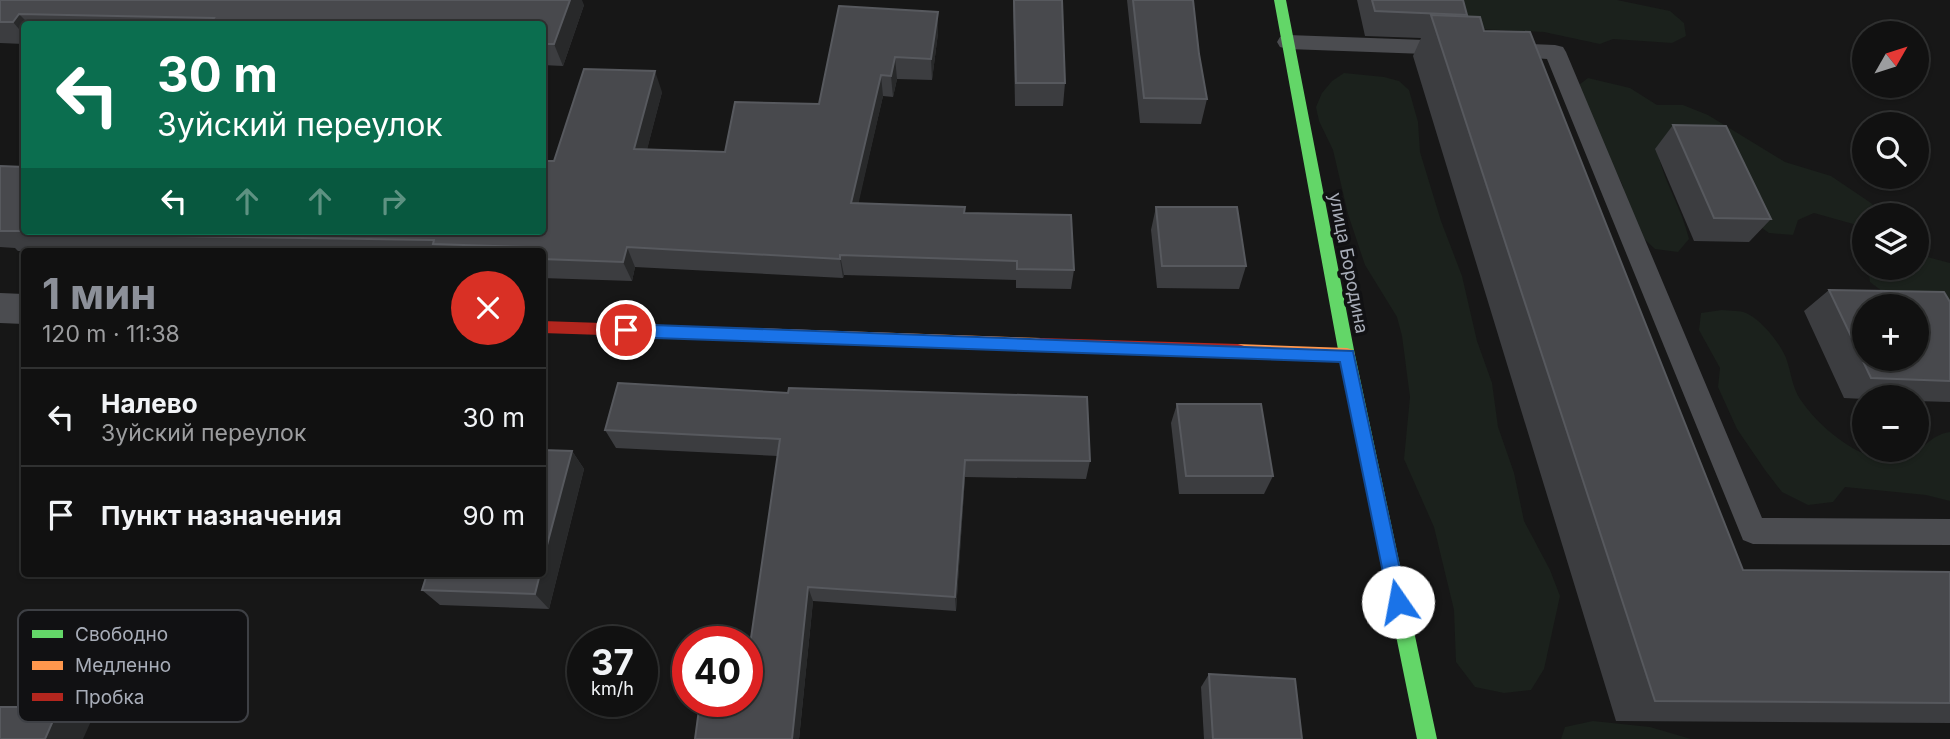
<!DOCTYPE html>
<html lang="ru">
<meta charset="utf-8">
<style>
:root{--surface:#111;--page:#1a1a1a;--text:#f1f3f6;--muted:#9c9d9f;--line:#303131;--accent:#8c9099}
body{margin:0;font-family:Inter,sans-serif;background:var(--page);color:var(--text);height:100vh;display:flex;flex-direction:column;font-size:26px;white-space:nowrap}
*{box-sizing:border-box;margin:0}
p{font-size:23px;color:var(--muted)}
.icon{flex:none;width:38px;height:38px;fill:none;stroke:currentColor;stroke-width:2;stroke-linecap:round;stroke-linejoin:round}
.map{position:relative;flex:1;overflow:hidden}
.side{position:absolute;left:21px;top:248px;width:525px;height:329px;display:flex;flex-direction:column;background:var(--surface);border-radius:7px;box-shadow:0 2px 5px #0004,0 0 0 2px var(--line)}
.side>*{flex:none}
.guide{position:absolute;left:21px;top:21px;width:525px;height:214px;border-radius:7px;box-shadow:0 2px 5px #0004,0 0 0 2px var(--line);background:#0b6e4f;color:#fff;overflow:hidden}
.needle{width:46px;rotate:51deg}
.controls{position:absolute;left:1852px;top:21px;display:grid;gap:14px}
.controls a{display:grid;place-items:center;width:77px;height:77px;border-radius:50%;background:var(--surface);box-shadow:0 2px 5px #0004,0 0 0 2px var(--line);font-size:35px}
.speed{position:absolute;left:567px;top:626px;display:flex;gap:14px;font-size:35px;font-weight:700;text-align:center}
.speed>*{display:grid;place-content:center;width:91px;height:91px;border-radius:50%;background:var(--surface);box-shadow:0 2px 5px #0004,0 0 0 2px var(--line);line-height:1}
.speed small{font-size:18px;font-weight:400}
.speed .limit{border:10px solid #d22;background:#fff;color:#111}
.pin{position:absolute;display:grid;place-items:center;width:60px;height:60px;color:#fff;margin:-30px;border:4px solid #fff;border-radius:50%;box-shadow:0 2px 7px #0007}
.me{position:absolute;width:77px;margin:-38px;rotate:348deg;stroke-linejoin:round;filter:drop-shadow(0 0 5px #0008)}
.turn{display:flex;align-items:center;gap:24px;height:147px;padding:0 21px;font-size:32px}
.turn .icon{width:91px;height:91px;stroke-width:2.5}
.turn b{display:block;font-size:49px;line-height:60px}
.lanes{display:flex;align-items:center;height:66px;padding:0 21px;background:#0003;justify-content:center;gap:35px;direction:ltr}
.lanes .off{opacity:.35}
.round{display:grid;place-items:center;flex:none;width:74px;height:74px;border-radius:37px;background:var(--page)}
.head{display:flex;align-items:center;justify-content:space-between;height:119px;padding:0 21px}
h1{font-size:42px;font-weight:700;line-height:52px;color:var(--accent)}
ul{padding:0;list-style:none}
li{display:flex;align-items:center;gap:21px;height:98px;padding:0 21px;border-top:2px solid var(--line)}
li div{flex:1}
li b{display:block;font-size:26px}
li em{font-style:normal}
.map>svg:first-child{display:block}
.green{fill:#1b211c}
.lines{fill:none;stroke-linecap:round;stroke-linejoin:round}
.lane{fill:#4b4c50;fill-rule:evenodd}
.street{fill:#4b4c50;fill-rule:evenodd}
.fast{fill:#63d668;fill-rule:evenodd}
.slow{fill:#ff974d;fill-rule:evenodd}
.jam{fill:#b3261e;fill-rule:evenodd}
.wall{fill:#3c3d40}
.shaded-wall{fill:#28292a}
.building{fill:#48494d;stroke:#57595e;stroke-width:2;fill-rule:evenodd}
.route{fill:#1a73e8;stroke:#114b97;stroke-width:2}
.labels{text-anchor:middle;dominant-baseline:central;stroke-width:7;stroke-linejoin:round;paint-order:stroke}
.street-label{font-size:18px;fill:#a8adb8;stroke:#111113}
.key{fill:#111113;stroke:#3e4045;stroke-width:2}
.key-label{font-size:19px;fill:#a8adb8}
</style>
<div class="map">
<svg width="1950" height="739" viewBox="0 0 1950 739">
<rect width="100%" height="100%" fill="#171717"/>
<!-- green -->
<g class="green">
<polygon points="1413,0 1617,0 1670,11 1684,23 1686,36 1672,43 1613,39 1600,44 1544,32 1458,28"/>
<polygon points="1344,73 1384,77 1399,81 1409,90 1418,122 1420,152 1441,221 1462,276 1477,341 1492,383 1498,427 1514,473 1524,521 1550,570 1560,596 1544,669 1531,690 1504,693 1475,687 1456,662 1454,610 1434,527 1404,459 1410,397 1402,336 1397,317 1365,265 1348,214 1333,150 1319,121 1316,107 1322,93 1332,81"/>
<path d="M1588 78 1630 88 1657 105H1683L1708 115 1785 162 1831 176 1871 203 1881 215H1864V227L1814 213 1798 220 1793 235 1769 233 1658 154C1665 184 1682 209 1689 239L1678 252 1655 249 1638 233 1628 218 1623 186 1575 88Z"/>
<polygon points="1916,254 1950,263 1950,344 1916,306 1890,297 1870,282 1868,268 1916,268"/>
<path d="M1722 310C1730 311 1742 310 1748 314 1763 322 1780 343 1786 358 1791 371 1792 387 1800 399 1818 426 1856 458 1890 461 1915 464 1927 434 1950 432V501L1926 495 1845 487 1833 502 1808 505 1782 492 1765 470 1737 429 1718 387 1720 368 1699 330 1701 313Z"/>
<polygon points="1593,721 1650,727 1691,739 1561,739 1565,727"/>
</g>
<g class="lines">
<!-- lane -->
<g class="lane">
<polygon points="1288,35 1453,41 1461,43 1464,48 1461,53 1453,55 1288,49 1280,47 1277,42 1280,37"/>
<polygon points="1502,43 1555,45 1563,47 1566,52 1762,518 1950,519 1950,545 1753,544 1743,540 1547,59 1494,55 1491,50 1494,45"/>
</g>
<!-- street -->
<polygon class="street" points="0,293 24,294 24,324 0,323"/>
<!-- fast -->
<polygon class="fast" points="1274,0 1286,0 1355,355 1437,739 1417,739 1339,355"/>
<!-- slow -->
<g class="slow">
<polygon points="753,328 1041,338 1046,339 1049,344 1046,349 1041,350 753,340 748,339 745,334 748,329"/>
<polygon points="1238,344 1347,348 1353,350 1355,355 1353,360 1347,362 1238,358 1232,356 1230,351 1232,346"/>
</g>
<!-- jam -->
<g class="jam">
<polygon points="542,321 753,328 758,329 761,334 758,339 753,340 542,333"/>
<polygon points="1041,338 1238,344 1244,346 1246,351 1244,356 1238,358 1041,350 1036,349 1033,344 1036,339"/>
</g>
</g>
<!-- wall -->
<g class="wall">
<polygon points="0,0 584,5 563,66 542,65 542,24 24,24 24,44 0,43"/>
<polygon points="1013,0 1062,0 1065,83 1063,106 1015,106"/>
<polygon points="1127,0 1193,0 1199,54 1207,99 1201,124 1140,123"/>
<polygon points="1357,0 1463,0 1467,15 1466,17 1484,31 1743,570 1950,572 1950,723 1616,721 1413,56 1421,38 1365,36"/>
<polygon points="839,6 938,33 932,80 897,79 893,97 883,96 858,203 965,213 1074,270 1071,289 1016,288 1016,280 844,275 843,278 635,267 632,281 542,278 542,252 124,252 122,251 18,251 15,248 0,247 0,166 542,231 554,161 662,92 647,149 725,152 819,104"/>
<polygon points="1673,125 1771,219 1749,242 1694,241 1655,149"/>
<polygon points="1156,207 1246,266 1239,289 1157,288 1151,230"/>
<polygon points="1829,290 1950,302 1950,402 1916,401 1916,397 1864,397 1864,399 1844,398 1804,311"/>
<polygon points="618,383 1090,461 1086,479 965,477 956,611 813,601 799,739 695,739 700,703 694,703 693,702 747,702 750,645 778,456 616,448 605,430"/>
<polygon points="1177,404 1273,476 1264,494 1179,494 1171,423"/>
<polygon points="572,451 584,469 549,609 440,605 422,590"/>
<polygon points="1209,674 1302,739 1204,739 1201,687"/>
</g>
<!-- shaded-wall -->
<g class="shaded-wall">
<polygon points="570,0 582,0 584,5 563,66 554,44"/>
<polygon points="938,12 938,33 932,80 931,59"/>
<polygon points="19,14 29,24 24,24 24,35 13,22"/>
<polygon points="895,57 897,79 893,97 891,76"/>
<polygon points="655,71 662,92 642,169 634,149"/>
<polygon points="881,75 883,96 854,223 851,203"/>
<polygon points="627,247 635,267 632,281 623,262"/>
<polygon points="840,255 844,275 843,278 840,259"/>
<polygon points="572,451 584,469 549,609 535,594 540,574 542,574 542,564"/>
<polygon points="965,460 965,477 956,611 955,597"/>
<polygon points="808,587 813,601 799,739 792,739"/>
<polygon points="59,707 92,719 83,739 45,739"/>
</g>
<!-- building -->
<g class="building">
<polygon points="0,0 570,0 554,44 542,44 542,24 210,24 214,18 19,14 13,22 0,22"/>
<polygon points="1014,0 1062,0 1065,83 1016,83"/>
<polygon points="1133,0 1193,0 1199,54 1207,99 1144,98"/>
<polygon points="1372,0 1463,0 1467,15 1375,11"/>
<polygon points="839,6 938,12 931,59 895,57 891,76 881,75 851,203 965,207 964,213 1071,215 1074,270 1017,269 1017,261 840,255 840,259 627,247 623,262 542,259 542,252 524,252 526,247 433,244 434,240 105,235 107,231 0,231 0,166 24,167 24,231 542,231 542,161 554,161 584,69 655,71 634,149 725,152 735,102 819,104"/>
<polygon points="1431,15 1480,17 1484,31 1530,32 1743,570 1950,572 1950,703 1655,701"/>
<polygon points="1673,125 1726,126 1771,219 1714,218"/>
<polygon points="1156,207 1237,207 1246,266 1162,266"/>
<path d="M1829 290 1944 292 1950 302V381L1871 378ZM1864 306H1916V359H1864Z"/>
<polygon points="618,383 788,393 789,388 1087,397 1090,461 965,460 955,597 808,587 792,739 695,739 700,702 747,702 747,645 750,645 780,439 605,430"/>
<polygon points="1177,404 1261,404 1273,476 1186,476"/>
<polygon points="542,450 572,451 542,564"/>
<polygon points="427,574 540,574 535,594 422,590"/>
<polygon points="688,673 688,691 685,691"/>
<polygon points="1209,674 1295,679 1302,739 1213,739"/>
<polygon points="0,707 59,707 45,739 0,739"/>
</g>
<!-- route -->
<polygon class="route" points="626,324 1353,351 1407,602 1405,608 1398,611 1392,608 1389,602 1340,362 626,337 618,330"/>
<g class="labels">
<!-- street labels -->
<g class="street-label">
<text transform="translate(1349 263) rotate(79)">улица Бородина</text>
</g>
</g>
<!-- legend -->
<rect x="18" y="610" width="230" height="112" rx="10" class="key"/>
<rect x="32" y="630" width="31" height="8" fill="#63d668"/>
<rect x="32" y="661" width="31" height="9" fill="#ff974d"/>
<rect x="32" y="693" width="31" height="8" fill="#b3261e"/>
<g class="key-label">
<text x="75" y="641">Свободно</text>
<text x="75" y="672">Медленно</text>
<text x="75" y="704">Пробка</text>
</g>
</svg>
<div class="controls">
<a><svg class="needle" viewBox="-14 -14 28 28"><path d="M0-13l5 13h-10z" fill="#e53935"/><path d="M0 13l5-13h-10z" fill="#9c9d9f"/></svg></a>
<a><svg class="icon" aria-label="search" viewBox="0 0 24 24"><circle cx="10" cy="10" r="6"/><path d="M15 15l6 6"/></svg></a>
<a><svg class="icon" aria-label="layers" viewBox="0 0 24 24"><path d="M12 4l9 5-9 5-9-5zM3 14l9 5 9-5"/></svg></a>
<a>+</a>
<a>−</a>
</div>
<div class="speed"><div>37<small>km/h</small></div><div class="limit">40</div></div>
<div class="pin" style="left:626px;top:330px;background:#d93025"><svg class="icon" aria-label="arrive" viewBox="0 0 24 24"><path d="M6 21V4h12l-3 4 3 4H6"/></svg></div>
<svg class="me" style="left:1398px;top:602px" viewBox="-20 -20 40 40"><circle r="19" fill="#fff"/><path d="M0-13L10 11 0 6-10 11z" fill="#1a73e8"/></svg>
<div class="guide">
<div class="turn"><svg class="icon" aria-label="left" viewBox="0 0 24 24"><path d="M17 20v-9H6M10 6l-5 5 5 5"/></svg><div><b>30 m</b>Зуйский переулок</div></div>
<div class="lanes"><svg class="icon" aria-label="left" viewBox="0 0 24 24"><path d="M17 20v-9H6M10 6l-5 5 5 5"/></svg><svg class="icon off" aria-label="ahead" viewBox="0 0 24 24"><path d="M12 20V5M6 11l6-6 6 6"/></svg><svg class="icon off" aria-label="ahead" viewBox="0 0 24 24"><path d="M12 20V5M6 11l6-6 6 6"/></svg><svg class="icon off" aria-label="right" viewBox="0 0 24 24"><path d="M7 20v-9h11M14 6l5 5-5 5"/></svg></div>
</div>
<section class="side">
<div class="head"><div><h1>1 мин</h1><p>120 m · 11:38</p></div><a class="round" style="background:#d93025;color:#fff"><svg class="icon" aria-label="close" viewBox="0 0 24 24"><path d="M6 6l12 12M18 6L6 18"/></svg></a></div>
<ul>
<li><svg class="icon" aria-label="left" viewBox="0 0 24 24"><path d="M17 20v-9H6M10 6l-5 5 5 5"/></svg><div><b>Налево</b><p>Зуйский переулок</p></div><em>30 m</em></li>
<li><svg class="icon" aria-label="arrive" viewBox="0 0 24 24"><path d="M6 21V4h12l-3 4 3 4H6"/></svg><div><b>Пункт назначения</b></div><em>90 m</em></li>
</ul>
</section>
</div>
